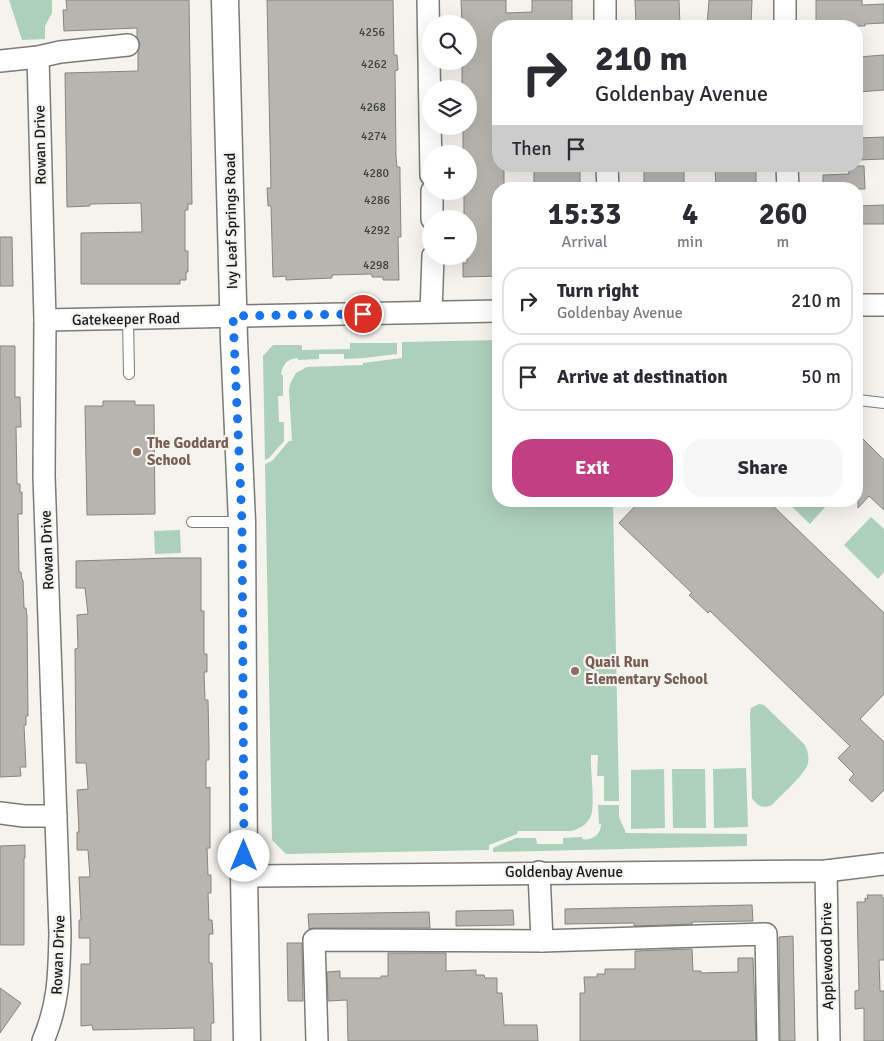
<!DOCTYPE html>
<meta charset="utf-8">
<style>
:root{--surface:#fff;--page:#f7f7f7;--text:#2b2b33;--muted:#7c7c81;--line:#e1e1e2;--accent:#c33f83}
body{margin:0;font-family:Signika,sans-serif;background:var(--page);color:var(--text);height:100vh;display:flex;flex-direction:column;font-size:19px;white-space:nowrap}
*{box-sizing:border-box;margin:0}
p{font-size:16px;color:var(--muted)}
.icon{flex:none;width:28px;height:28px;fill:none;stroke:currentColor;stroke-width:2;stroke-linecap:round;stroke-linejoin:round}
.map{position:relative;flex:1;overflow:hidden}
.side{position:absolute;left:492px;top:182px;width:371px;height:325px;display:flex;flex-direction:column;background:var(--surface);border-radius:20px;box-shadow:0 5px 20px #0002}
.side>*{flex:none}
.guide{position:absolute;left:492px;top:20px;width:371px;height:152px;border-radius:20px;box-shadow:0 5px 20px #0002;background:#fff;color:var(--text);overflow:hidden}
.buttons{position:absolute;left:422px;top:15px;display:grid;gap:10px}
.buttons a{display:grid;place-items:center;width:55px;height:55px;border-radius:50%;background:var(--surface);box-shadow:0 5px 20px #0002;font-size:25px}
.pin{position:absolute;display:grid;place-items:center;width:42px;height:42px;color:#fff;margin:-21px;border:2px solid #fff;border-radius:50%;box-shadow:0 1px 5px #0007}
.me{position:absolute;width:55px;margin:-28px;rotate:0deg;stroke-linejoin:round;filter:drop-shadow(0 0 4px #0008)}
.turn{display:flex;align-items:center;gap:18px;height:105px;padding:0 20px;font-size:22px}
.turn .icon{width:65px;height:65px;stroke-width:2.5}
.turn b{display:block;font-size:35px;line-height:42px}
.then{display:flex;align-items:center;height:48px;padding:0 20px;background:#0003;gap:10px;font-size:19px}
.eta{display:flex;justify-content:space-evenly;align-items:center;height:85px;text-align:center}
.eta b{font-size:30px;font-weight:800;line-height:35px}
.action{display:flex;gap:10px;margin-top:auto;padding:10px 20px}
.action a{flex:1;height:58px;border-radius:20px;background:var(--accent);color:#fff;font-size:20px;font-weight:800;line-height:58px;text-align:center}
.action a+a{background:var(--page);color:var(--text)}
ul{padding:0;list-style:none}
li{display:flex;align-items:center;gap:15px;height:68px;margin:0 10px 8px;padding:0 10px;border:2px solid var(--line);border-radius:20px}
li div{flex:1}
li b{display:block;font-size:19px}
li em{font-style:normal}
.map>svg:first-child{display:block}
.green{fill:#add0ba}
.building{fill:#b6b5b0;stroke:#868680}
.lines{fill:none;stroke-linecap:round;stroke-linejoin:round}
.service-casing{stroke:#7c7b76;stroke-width:12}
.minor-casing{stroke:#7c7b76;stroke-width:24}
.tertiary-casing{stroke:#7c7b76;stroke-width:29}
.service{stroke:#fff;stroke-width:10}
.minor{stroke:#fff;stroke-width:21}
.tertiary{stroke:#fff;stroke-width:26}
.route{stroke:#1a73e8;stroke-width:9;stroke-dasharray:0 16.2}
.education-dot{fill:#8d6e63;stroke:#f4f3ee;stroke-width:2}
.labels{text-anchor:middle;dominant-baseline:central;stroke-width:4.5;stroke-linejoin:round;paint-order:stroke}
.number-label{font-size:12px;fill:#40403d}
.street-label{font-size:15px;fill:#191917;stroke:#f4f3ee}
.education-label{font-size:15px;font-weight:bold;fill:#785e54;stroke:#f4f3ee;text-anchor:start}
</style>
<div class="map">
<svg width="884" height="1041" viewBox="0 0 884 1041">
<rect width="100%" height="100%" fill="#f4f3ee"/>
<!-- green -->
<g class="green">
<polygon points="9,0 52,0 52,13 45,26 45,39 22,40"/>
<path d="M499 340V501H613L619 801H604V776H597L598 755H591C590 768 596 809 590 818 586 825 579 829 571 831H518L517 834 489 845V850L286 854 272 840 265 464 272 461 289 441H292L289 390 290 384 296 373 307 367 363 365V363L402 358V342Z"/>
<polygon points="350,343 397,343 397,354 364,358 344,359 344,354 319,354 319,359 298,360 298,358 292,359 286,362 282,369 281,375 283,375 283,396 278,396 279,422 284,422 284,441 269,458 265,460 263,356 273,345 302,345 302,350 350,349"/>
<polygon points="786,501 821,501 826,506 810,524"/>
<polygon points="871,517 884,529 884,572 878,579 844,545"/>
<polygon points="180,530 181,553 155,554 154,531"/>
<path d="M759 704 764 705 804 744C808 750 810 759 807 766 803 776 780 796 772 805 763 809 757 806 752 798L750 713 751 708Z"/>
<polygon points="746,768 748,827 714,828 713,769"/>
<polygon points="664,769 665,828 631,829 631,770"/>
<polygon points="672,769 705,769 706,828 673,828"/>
<path d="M598 805H619V817L626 833 747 834V846L493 852V848L516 838H536L537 844H563V838L582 837V839C592 841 601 835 601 824H599Z"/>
</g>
<!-- building -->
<g class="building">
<polygon points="66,0 189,0 192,204 188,204 188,210 185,210 185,251 188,251 188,272 186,272 186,280 180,280 180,284 81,284 81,233 142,232 141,203 90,204 90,206 67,207 65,73 138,71 138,52 140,44 137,37 137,28 64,31 63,10 67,10"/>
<polygon points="267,0 393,0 394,55 397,55 398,70 395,71 396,156 397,167 400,167 400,179 401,237 398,237 399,280 383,280 383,277 372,277 372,274 332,275 332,278 286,280 286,276 273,277 271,206 268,206 267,188 271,188"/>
<polygon points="461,0 506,0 506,13 532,12 532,0 572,0 572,26 499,26 499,166 504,166 504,189 499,189 499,276 463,277 463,263 467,263 467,256 469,256 469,219 464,219 464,191 469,191 469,154 463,154 463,126 469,126 469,89 462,89 462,61 469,61 469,24 462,24"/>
<polygon points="635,0 679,0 680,26 636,26"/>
<polygon points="709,0 752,0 751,26 707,26"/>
<polygon points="816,0 862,0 862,5 884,4 884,23 865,24 865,26 816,26"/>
<polygon points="884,55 884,90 858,92 858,57"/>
<polygon points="884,137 884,159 858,160 858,138"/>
<rect x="534" y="166" width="46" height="23"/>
<rect x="644" y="166" width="40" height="23"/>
<polygon points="715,166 756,166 756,189 716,189"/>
<polygon points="848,166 864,166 865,189 823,189 823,175 849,174"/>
<polygon points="884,205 884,224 858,224 858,206"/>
<polygon points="0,237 12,237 13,286 0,286"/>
<polygon points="0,346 15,346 15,397 20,397 21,427 16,427 17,484 20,484 20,492 22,492 22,514 18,514 19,572 21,572 22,580 23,580 24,608 26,608 27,616 28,716 26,716 26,725 24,725 26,767 20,767 21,776 0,777"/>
<polygon points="103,401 135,401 135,405 154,405 155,514 87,515 85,406 103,406"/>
<polygon points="858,434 884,460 884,510 869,496 858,508"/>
<polygon points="640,501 768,501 884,613 884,694 860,719 884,742 884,790 872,802 849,780 854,774 838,758 850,746 710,611 708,613 689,595 692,593 619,523"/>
<polygon points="169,558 201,558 201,611 204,611 204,654 207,654 207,672 204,672 205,700 208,700 209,745 209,760 206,760 206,788 210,787 210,848 207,848 208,875 211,875 211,893 208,893 209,920 212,920 213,934 209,934 209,963 212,963 214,1023 211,1023 211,1041 194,1041 194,1028 93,1030 92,1025 81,1026 81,964 90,964 90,938 79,938 79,920 81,920 79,877 90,877 88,850 77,850 77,832 79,832 77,790 88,789 86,763 76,763 75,649 78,648 77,615 88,614 85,588 76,588 76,561"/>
<polygon points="25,845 25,858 24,858 24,945 0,945 0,846"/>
<polygon points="867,895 882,895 882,898 884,898 884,960 879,960 880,991 884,991 884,1041 864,1041 864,1008 855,1009 855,991 859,990 857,902 865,902 865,898 868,899"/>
<polygon points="752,905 753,921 692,922 692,924 634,926 634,923 565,924 565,909"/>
<polygon points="513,910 514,925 456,926 456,911"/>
<polygon points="429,912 430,928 314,928 309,929 308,914"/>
<polygon points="793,936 795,1041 780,1041 779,937"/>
<polygon points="287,943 302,943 303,1001 288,1001"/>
<polygon points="692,949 693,971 701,971 701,973 738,972 738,958 753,958 756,1041 580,1041 580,993 585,993 584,977 597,977 597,974 605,974 605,969 635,969 635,951"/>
<polygon points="388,953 446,953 446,971 476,970 476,975 484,975 485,978 497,978 497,993 502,993 504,1025 537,1025 538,1041 348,1041 347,1000 328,1001 327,972 340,971 340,978 381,978 381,976 388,976"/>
<polygon points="0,988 21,1003 0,1033"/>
</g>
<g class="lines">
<!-- service casing -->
<g class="service-casing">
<g id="service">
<polyline points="128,319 129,374"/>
<polyline points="858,400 884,403"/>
<polyline points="192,522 241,522"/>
</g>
</g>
<!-- minor casing -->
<g class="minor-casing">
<g id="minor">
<polyline points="428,0 431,175"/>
<polyline points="605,0 605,26"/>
<polyline points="785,0 785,26"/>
<path d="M38 57 45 320 44 476 60 934C59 975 59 1003 43 1041"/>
<polyline points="0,61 38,57 60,52 128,45"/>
<polyline points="607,166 608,189"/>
<polyline points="787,166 788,189"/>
<polyline points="432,191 432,219"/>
<polyline points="858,305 884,305"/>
<polyline points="431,312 433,256"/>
<polyline points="45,320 499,311"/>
<polyline points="0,813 24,816 56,816"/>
<polyline points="826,871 829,1041"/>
<polyline points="539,872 542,941"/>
<polyline points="244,876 826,871 884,864"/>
<polyline points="317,1041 314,940 542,941 766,934 768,1041"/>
</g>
</g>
<!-- tertiary casing -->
<g class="tertiary-casing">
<polyline id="tertiary" points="225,0 234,340 242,522 244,876 247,1041"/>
</g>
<!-- service -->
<use href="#service" class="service"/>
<!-- minor -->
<use href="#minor" class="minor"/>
<!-- tertiary -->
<use href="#tertiary" class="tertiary"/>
</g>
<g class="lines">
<!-- route -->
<polyline class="route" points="244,856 242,522 233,316 363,314"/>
</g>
<!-- markers -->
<g class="education-dot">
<circle cx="137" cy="452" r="5"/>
<circle cx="575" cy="671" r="5"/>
</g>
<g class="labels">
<!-- number labels -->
<g class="number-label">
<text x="372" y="32">4256</text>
<text x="374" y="64">4262</text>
<text x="373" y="107">4268</text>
<text x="374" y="136">4274</text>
<text x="376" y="173">4280</text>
<text x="377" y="200">4286</text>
<text x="377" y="230">4292</text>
<text x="376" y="265">4298</text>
</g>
<!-- street labels -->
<g class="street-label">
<text transform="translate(40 145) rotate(-91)">Rowan Drive</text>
<text transform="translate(231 221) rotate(-91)">Ivy Leaf Springs Road</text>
<text transform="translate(126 319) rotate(-1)">Gatekeeper Road</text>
<text transform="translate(47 550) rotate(-92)">Rowan Drive</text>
<text x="564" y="872">Goldenbay Avenue</text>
<text transform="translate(58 955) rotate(-88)">Rowan Drive</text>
<text transform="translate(827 956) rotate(-91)">Applewood Drive</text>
</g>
<!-- education labels -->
<g class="education-label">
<text x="147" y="443">The Goddard<tspan x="147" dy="17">School</tspan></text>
<text x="585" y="662">Quail Run<tspan x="585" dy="17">Elementary School</tspan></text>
</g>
</g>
</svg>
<div class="buttons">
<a><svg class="icon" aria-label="search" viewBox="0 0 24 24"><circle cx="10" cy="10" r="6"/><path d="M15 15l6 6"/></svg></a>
<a><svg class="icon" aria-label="layers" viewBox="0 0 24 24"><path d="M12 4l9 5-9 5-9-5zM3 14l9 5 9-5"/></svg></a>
<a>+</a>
<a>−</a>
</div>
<div class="pin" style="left:363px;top:314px;background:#d93025"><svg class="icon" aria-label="arrive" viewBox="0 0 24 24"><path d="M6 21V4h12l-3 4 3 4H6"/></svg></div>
<svg class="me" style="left:244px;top:856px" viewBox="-20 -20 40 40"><circle r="19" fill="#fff"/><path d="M0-13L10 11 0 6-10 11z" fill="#1a73e8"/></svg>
<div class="guide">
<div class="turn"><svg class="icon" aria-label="right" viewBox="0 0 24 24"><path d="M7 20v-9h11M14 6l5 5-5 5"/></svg><div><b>210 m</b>Goldenbay Avenue</div></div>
<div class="then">Then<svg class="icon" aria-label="arrive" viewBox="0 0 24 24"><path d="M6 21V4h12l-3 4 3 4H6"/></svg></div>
</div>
<section class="side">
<div class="eta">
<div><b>15:33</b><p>Arrival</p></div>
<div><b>4</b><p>min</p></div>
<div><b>260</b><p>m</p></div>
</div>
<ul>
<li><svg class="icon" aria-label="right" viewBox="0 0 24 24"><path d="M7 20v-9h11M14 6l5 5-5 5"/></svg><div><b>Turn right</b><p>Goldenbay Avenue</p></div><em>210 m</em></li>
<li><svg class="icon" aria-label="arrive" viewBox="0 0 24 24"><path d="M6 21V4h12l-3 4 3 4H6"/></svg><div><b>Arrive at destination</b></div><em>50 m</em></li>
</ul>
<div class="action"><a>Exit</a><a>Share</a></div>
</section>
</div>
